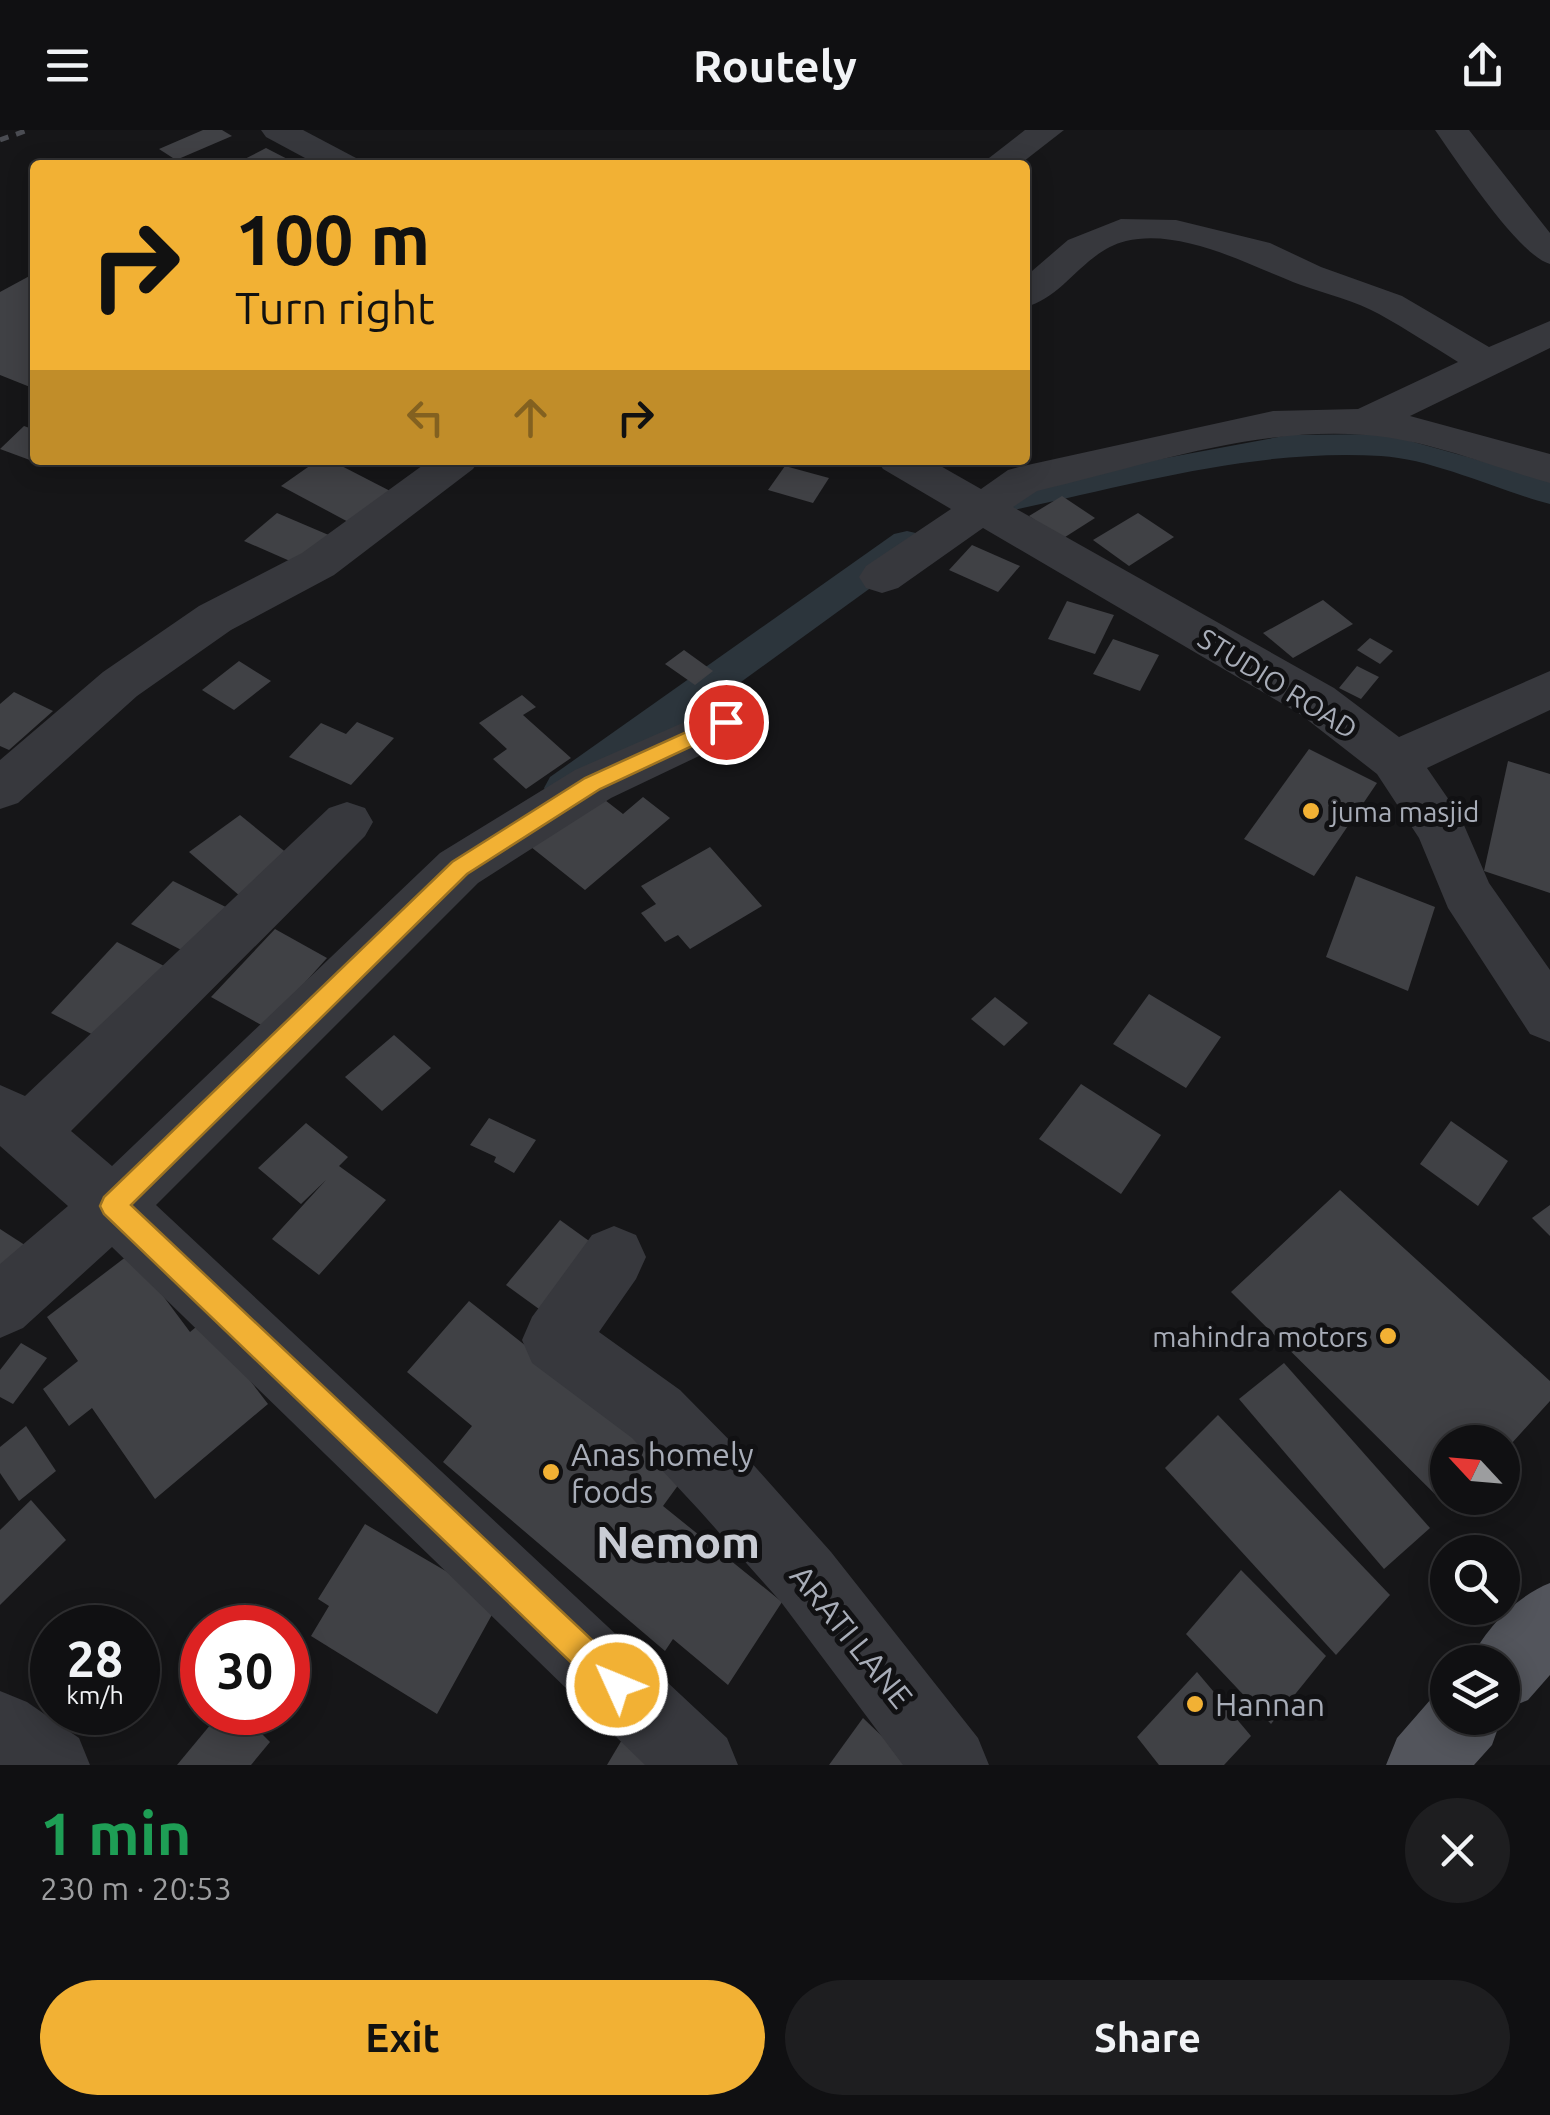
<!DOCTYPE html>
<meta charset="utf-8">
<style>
:root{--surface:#101012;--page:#1e1e20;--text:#f1f3f6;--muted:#9c9d9f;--line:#303032;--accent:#f2b134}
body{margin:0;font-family:Ubuntu,sans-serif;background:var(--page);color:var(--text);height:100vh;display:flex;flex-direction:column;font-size:38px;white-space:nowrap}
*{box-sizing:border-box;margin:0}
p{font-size:32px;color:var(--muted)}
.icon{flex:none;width:55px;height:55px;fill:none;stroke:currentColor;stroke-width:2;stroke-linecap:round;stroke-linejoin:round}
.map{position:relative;height:1635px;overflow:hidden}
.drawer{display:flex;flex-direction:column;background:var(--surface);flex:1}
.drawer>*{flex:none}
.top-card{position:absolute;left:30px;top:30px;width:1000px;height:305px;border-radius:10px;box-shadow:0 5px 25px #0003,0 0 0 2px var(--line);background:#f2b134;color:#111;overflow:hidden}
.needle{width:65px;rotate:296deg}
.controls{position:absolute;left:1430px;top:1295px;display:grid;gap:20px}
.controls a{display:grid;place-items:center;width:90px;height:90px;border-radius:50%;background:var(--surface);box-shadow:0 5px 25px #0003,0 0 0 2px var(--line);font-size:50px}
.speed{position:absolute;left:30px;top:1475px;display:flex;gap:20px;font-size:50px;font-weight:700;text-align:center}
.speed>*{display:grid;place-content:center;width:130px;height:130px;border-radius:50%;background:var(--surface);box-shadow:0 5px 25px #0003,0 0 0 2px var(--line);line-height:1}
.speed small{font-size:25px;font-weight:400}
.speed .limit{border:15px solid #d22;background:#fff;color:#111}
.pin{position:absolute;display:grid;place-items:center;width:85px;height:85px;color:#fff;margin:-42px;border:5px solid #fff;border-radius:50%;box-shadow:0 2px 10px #0007}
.me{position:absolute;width:110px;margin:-55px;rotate:314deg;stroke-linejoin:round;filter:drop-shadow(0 0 8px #0008)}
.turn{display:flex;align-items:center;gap:35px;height:210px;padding:0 40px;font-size:45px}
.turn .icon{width:130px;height:130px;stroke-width:2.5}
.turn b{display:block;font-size:70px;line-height:85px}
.lanes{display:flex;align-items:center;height:95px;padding:0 40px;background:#0003;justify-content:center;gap:50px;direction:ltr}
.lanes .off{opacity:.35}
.round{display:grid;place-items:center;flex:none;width:105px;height:105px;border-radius:52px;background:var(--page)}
.headline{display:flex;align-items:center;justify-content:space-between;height:170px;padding:0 40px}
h1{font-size:60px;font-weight:700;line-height:75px;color:#1e9e55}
.action{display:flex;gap:20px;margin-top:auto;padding:20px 40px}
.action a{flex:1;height:115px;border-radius:60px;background:var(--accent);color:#111;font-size:40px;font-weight:700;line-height:115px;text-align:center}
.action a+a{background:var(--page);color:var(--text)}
header{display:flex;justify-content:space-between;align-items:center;height:130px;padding:0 40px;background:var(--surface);font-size:45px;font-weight:700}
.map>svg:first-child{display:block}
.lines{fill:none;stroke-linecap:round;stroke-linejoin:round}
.canal{fill:#2c353c;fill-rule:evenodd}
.building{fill:#404145}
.minor{fill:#37383d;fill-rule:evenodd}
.major{fill:#53555c;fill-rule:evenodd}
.rail{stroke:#4a4c52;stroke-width:5;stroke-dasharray:9 8;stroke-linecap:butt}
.route{fill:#f2b134;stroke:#9d7322;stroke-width:2.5}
.poi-dot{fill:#f2b134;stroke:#111113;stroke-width:4}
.labels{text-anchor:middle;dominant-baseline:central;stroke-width:10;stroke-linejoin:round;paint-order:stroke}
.street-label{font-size:28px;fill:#a8adb8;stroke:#111113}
.poi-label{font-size:28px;fill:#a8adb8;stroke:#111113;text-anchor:start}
.near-poi-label{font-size:32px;fill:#a8adb8;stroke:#111113;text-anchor:start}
.near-street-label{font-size:32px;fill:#a8adb8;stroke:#111113}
.near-district-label{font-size:45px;font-weight:bold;fill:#c9ccd4;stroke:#111113}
</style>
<header><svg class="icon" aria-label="menu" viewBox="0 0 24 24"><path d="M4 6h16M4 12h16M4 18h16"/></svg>Routely<svg class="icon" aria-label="share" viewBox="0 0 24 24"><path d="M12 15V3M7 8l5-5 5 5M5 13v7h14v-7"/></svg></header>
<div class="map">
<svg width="1550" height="1635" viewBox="0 0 1550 1635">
<rect width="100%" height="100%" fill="#161618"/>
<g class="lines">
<!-- canal -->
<g class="canal">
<path d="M1385 304 1550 350V374C1499 361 1434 329 1381 326 1255 318 1127 356 1004 382L992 378 986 370 992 362 1004 358 1289 305Z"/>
<polygon points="907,401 920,404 925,413 920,422 580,669 565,674 550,669 544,658 550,647 894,404"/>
</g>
</g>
<!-- building -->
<g class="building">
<polygon points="203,0 222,0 232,6 176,30 159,19"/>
<polygon points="266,18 299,35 233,35"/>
<polygon points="35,143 35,259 0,245 0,162"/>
<polygon points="24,296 35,300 35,330 53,330 46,336 0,319"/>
<polygon points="318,330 330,330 396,364 354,395 281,356"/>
<polygon points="785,336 829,348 813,373 768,360"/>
<polygon points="1062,366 1095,388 1062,409 1029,386"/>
<polygon points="277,383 331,406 299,435 244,411"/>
<polygon points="1138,383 1174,407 1129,436 1093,410"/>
<polygon points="972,415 1020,436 998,462 949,440"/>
<polygon points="1323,470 1353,494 1293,528 1263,503"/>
<polygon points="1067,471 1114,485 1095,524 1048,509"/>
<polygon points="1370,508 1393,521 1380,534 1357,520"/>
<polygon points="1113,509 1159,525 1140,561 1093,544"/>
<polygon points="684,520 713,541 695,555 665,534"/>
<polygon points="239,531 271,551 234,580 202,560"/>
<polygon points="1357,536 1379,547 1361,569 1339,558"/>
<polygon points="14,562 53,581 9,620 0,616 0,574"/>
<polygon points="522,565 536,577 523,585 571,628 526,659 493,629 507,619 479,593"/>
<polygon points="357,592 394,608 351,655 289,627 321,593 346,604"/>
<polygon points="1309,619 1377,653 1314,746 1244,709"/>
<polygon points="1508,631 1550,644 1550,763 1484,741"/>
<polygon points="592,660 623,684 643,667 670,688 585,760 526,713"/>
<polygon points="240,685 299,733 248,773 189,722"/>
<polygon points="710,717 762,776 690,819 678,805 665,812 641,783 656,774 641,756"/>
<polygon points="1356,746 1435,777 1408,861 1326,827"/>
<polygon points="173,751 234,781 193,826 131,794"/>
<polygon points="275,799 327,828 265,897 211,867"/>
<polygon points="117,812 170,839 105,911 51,883"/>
<polygon points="1149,864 1221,907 1186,958 1113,914"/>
<polygon points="995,867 1028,893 1004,916 971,889"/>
<polygon points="394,905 431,938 382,981 345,947"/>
<polygon points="1081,954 1161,1005 1121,1064 1039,1009"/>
<polygon points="489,988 536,1010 514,1043 494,1032 496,1027 470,1015"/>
<polygon points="1451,991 1508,1031 1478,1076 1420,1034"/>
<polygon points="306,993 348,1027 339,1036 386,1070 319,1145 272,1109 326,1050 301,1074 258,1038"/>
<polygon points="1340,1060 1550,1251 1550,1271 1502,1324 1502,1312 1448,1312 1448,1368 1464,1368 1452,1381 1231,1162"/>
<polygon points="1550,1075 1550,1106 1532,1088"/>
<polygon points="560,1090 603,1121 550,1187 506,1155"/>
<polygon points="0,1099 31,1119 0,1155"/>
<polygon points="131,1123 190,1202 218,1179 242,1240 268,1274 155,1369 92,1278 69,1296 43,1259 78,1231 47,1187"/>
<polygon points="469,1171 687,1343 663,1376 782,1472 728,1555 673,1509 665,1521 443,1332 472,1296 407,1242"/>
<polygon points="21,1213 47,1228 13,1274 0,1267 0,1240"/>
<polygon points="1284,1233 1430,1398 1384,1439 1239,1269"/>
<polygon points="1218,1285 1390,1465 1336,1525 1165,1338"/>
<polygon points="26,1296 56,1341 19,1371 0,1343 0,1317"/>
<polygon points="31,1370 66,1410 0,1475 0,1400"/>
<polygon points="365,1394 499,1472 437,1584 311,1506 329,1476 318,1469"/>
<polygon points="1241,1440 1326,1526 1271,1594 1186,1504"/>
<polygon points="1197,1542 1251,1606 1224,1635 1159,1635 1137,1607"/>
<polygon points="221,1582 240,1582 270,1612 251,1635 177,1635"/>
<polygon points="863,1588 912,1635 829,1635"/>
<polygon points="623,1608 659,1635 607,1635"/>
</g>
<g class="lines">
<!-- minor -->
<g class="minor">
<polygon points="261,0 303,0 356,28 361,35 318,35 266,7"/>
<polygon points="1025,0 1064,0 1019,35 980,35"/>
<path d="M1435 0H1469L1550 103V134C1519 126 1456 30 1435 0Z"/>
<path d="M1121 89 1176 90 1270 113 1321 137 1402 166 1489 217 1550 191V218L1410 286 1550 324V353C1489 336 1430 310 1366 305 1256 296 1143 336 1037 361L1013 377 1334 558 1399 607 1550 541V580L1427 638 1460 686 1489 753 1550 840V912L1530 904 1448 778 1419 708 1377 644 1300 584 983 398 898 458 882 463 866 458 859 447 866 436 951 379 883 339 877 330H930L981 359 1008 340 1023 336 1273 281 1358 279 1458 232C1432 216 1406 199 1379 184 1356 171 1326 164 1301 155 1250 136 1183 98 1126 111 1084 121 1064 168 1025 177V147L1068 110Z"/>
<polygon points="430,330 479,330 473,339 334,445 231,500 137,566 18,673 0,679 0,630 103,542 199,476 302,423"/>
<polygon points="726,574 743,579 750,592 743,605 611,668 478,753 156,1075 727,1608 738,1635 645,1635 112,1117 23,1198 0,1208 0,1134 68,1076 0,1016 0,955 25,966 329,678 347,672 365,678 373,692 365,706 71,1001 112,1036 440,723 575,640"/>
<polygon points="614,1096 636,1105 646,1127 636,1149 599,1202 680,1260 749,1330 831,1422 978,1608 989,1635 903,1635 781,1472 699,1380 632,1308 532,1233 522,1210 532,1187 592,1105"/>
<polygon points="0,1561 27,1572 79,1608 90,1635 0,1635"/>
</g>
<!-- major -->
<g class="major">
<path d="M1550 1453V1545L1528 1570 1502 1581V1532H1470C1484 1499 1517 1466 1550 1453Z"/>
<polygon points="1448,1557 1448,1588 1502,1587 1492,1615 1474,1635 1386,1635 1397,1608 1438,1561"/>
</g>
<!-- rail -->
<polyline class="rail" points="0,10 28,0"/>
</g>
<!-- route -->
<polygon class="route" points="726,584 733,586 733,597 600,659 467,744 131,1075 628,1544 632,1555 628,1566 617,1570 606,1566 104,1084 100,1076 104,1067 452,732 585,648"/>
<!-- markers -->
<g class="poi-dot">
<circle cx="1311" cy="681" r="10"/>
<circle cx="1388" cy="1206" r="10"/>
<circle cx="551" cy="1342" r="10"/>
<circle cx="1195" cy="1574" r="10"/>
</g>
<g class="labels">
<!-- street labels -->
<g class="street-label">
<text transform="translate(1278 553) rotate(32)">STUDIO ROAD</text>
</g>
<!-- poi labels -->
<g class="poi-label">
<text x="1331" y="681">juma masjid</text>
<text x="1368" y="1206" text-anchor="end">mahindra motors</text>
</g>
<!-- near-poi labels -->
<g class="near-poi-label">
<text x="571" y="1324">Anas homely<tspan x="571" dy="37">foods</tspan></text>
<text x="1215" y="1574">Hannan</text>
</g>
<!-- near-street labels -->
<g class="near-street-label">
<text transform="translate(852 1506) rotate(51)">ARATI LANE</text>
</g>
<!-- near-district labels -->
<g class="near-district-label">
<text x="678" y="1411">Nemom</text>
</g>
</g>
</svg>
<div class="controls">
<a><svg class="needle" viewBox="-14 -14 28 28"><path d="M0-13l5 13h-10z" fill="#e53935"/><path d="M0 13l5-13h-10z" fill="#9c9d9f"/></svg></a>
<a><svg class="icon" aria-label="search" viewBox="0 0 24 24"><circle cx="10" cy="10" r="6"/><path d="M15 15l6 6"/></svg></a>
<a><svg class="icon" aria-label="layers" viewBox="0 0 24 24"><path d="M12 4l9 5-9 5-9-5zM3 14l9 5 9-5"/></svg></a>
</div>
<div class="speed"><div>28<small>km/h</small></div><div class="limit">30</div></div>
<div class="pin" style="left:726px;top:592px;background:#d93025"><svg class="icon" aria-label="arrive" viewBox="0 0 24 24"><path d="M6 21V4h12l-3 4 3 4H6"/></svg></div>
<svg class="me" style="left:617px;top:1555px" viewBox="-20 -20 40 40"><circle r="17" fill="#f2b134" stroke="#fff" stroke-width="3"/><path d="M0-11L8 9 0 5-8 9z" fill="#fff"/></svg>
<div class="top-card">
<div class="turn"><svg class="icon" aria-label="right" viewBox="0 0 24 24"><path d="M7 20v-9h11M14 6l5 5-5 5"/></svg><div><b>100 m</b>Turn right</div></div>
<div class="lanes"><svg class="icon off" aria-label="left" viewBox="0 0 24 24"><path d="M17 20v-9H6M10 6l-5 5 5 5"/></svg><svg class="icon off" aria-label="ahead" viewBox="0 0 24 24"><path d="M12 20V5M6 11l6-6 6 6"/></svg><svg class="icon" aria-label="right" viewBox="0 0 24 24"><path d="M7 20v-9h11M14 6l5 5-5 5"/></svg></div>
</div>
</div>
<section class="drawer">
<div class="headline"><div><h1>1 min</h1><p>230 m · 20:53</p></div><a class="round"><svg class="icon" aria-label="close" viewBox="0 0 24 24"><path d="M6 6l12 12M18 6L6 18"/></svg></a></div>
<div class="action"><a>Exit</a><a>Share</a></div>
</section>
